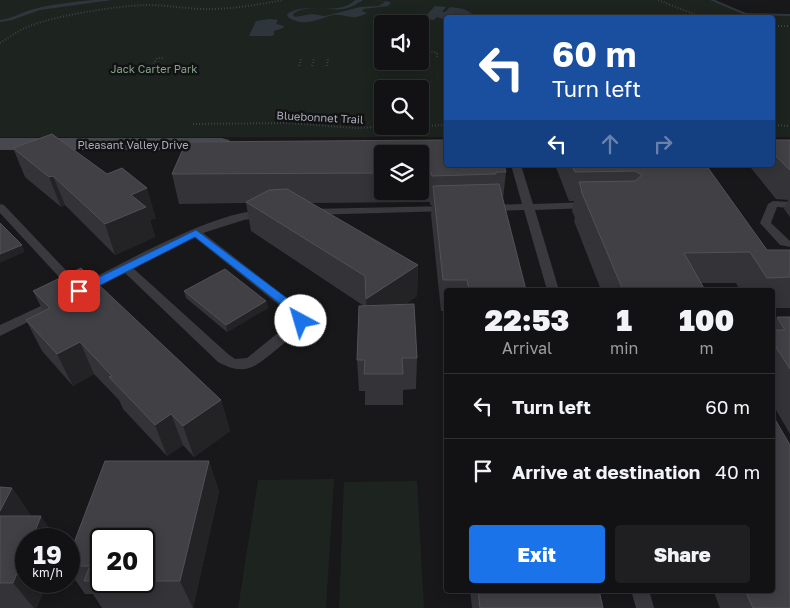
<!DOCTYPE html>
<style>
:root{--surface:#121113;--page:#1f1f21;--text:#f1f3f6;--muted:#9c9da0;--line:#313133;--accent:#1a73e8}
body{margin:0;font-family:"Golos Text",sans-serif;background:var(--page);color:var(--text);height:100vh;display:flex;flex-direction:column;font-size:19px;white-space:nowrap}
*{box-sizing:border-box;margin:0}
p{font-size:16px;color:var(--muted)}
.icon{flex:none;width:28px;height:28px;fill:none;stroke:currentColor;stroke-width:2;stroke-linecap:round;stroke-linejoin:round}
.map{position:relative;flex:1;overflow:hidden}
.side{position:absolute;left:444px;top:288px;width:331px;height:305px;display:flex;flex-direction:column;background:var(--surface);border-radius:5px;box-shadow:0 2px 12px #0003,0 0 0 1px var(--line)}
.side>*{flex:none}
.hud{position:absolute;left:444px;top:15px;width:331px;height:152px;border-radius:5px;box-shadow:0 2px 12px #0003,0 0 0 1px var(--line);background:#1a4fa0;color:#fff;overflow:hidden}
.tools{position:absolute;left:374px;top:15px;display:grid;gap:10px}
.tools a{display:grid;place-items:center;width:55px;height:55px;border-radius:5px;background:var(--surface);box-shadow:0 2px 12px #0003,0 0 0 1px var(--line);font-size:25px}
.speed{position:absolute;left:15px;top:528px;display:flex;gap:10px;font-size:25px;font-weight:700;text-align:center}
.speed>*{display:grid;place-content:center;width:65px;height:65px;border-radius:50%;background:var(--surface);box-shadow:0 2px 12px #0003,0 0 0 1px var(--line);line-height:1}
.speed small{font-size:12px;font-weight:400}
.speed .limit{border:2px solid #111;border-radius:8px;background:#fff;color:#111}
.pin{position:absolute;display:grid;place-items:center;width:42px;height:42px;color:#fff;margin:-21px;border-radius:10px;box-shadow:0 2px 8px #0006}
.me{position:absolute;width:55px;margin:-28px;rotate:321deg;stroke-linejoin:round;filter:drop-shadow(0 0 4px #0008)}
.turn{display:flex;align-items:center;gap:18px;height:105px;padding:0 25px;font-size:22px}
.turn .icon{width:65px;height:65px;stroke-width:2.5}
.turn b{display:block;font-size:35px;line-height:42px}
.lanes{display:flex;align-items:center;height:48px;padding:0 25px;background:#0003;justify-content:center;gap:25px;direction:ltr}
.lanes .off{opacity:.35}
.eta{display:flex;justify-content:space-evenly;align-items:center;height:85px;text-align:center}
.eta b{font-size:30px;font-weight:800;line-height:35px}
.cta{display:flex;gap:10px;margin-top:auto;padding:10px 25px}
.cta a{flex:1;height:58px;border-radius:5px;background:var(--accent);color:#fff;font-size:20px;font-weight:800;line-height:58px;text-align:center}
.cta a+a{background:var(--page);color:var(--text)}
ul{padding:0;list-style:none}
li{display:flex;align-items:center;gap:15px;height:65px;padding:0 25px;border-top:1px solid var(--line)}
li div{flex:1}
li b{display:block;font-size:19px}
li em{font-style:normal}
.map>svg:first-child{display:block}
.green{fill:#1d241f;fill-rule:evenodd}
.water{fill:#2e353d}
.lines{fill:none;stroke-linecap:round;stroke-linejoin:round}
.stream{fill:#2e353d;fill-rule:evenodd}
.path{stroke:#3f4045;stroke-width:2;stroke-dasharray:1 2;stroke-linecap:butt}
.lane{fill:#39393e;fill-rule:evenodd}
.secondary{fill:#47484e;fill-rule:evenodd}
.wall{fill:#343337;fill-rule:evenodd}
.shaded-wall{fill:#232225}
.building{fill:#414045;stroke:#515157}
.route{fill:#1a73e8;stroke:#114b97}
.labels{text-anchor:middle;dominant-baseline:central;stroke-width:5;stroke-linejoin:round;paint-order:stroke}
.far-park-label{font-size:11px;fill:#82a387;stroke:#131214}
.far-street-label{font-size:11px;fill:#aaadb9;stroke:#131214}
</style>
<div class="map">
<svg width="790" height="608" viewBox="0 0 790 608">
<rect width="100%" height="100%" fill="#181719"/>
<!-- green -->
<g class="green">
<path d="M0 0H712L745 14 790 15V137H773L772 18H446V137H0ZM382 24H420V61H382ZM382 89H420V126H382Z"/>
<polygon points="334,479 326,608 238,608 258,480"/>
<polygon points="417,481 424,608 339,608 344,482"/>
</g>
<!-- water -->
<g class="water">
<path d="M355 0H363C357 4 352 7 344 9 331 11 300 4 293 15L295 17 312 14 325 16 360 7 379 6 385 2 374 0 391 2 388 6 363 9 362 11 367 13C363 15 357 18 352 17 346 17 339 14 333 15 317 19 304 28 288 17L287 14C306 0 337 18 355 0Z"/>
<polygon points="435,6 446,7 442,12 445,12 450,7 464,9 474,15 490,17 446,18 446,20 437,17 434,20 423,19"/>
<polygon points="270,19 278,20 276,24 284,26 283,28 274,31 274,35 271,36 249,36 256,21"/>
</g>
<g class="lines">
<!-- stream -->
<g class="stream">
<path d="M93 0H112L40 10 12 20 0 22V20C12 19 22 12 34 9 53 4 73 2 93 0Z"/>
<polygon points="710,0 715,0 746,13 790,14 790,16 745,15"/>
</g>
<!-- path -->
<g class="path">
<polyline points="658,0 704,18"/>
<polyline points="772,26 790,26"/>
<path d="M0 43C10 37 19 30 30 26 57 15 117 6 146 5 164 5 182 8 200 9 228 10 256 5 283 0"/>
<polyline points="420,48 437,53 437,57"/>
<polyline points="299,66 301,58"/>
<polyline points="312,66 314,58"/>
<polyline points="327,66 328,58"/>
<polyline points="152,67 157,58 164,58"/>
<polyline points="193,124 288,123 355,128 402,126"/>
<polyline points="772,125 790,126"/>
<polyline points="420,126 446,125"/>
</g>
<!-- lane -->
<g class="lane">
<polygon points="511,165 521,165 533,204 589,202 594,205 589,208 535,210 559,290 547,290 524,210 489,211 484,208 489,205 522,204"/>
<polygon points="773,201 790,202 790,208 777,207 771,223 790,241 790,247 780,245 760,223 768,204"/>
<path d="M0 204 4 205 80 285C116 267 230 202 268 212L269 214 268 216 244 220 203 233 305 312 307 321C303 328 260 365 252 367 240 372 229 368 218 362L124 272 87 292 83 293 71 290 0 213ZM194 237 294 317V320L247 358 235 359 228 354 133 268Z"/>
<polygon points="447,206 451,207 452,209 451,211 309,215 304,212 309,209"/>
<polygon points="56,299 62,303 60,306 0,336 0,325"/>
<polygon points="631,590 649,590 654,608 636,608"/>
</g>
<!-- secondary -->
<polygon class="secondary" points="0,138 222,138 229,140 232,144 229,148 222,150 0,150"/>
</g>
<!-- wall -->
<g class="wall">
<path d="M446 140V165H504L506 172 503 199 526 290H446V311H441L431 215 432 205H430V202L310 203 418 265 417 296 404 305 414 304 417 358 416 389 403 390V405H365V391H359L357 360 359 306H364L251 231 246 203 179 204 172 174 186 142ZM382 154H420V191H382Z"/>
<polygon points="772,140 790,140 790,217 784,209 788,200 776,199 751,168 752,165 772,165"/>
<polygon points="13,148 156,218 150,220 155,237 115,255 65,205 61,207 25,177"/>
<polygon points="555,165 706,165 767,250 790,250 790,308 772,308 772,290 740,290 736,283 701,283 705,290 601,290 574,221 575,218 572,211 574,201 569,201"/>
<polygon points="33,291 221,400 230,431 194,457 183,445 167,456 123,409 119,400 94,374 73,386 42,351 26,320 43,311"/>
<polygon points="184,291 266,301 268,308 227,332 186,298"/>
<polygon points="777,317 790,317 790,434 772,403 772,325"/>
<polygon points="209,461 219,492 193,608 102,608 93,594 85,594 69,571 69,556"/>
<polygon points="0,487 12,488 31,516 37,608 0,608"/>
<polygon points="470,590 599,590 603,608 472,608"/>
<polygon points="713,590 772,590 790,608 720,608"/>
</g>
<!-- shaded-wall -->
<g class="shaded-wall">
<polygon points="53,176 65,205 61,207 49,177"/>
<polygon points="147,188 156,218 150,220 155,237 115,255 105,224 131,195"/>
<polygon points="22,245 25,252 0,263 0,254"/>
<polygon points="418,265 417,296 368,330 366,299"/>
<polygon points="266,301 268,308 227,332 226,325"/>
<polygon points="80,342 94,374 73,386 57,354"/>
<polygon points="221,400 230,431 194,457 183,426"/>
<polygon points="171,414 183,445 167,456 155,425"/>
<polygon points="209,461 219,492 193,608 180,581"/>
<polygon points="12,488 33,518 0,520 0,511"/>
<polygon points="41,516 57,539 32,539"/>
<polygon points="26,551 26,581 48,581 37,608 34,608 13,583"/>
</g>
<!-- building -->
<g class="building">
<polygon points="52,134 107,174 122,168 147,188 131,195 146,207 105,224 53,176 49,177 13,148"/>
<polygon points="446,140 446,165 504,165 506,172 496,172 496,174 432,176 431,173 420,173 420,154 382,154 382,173 172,174 186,142"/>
<polygon points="772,140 790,140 790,170 772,152"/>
<polygon points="572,165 706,165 767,250 790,250 790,277 767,278 750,252 684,253 705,290 623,290 581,191 582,191 579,182 635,181 642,175 635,171 575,172"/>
<polygon points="499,184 526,290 469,290 467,280 443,280 433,186"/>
<polygon points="287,189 418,265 366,299 365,276 246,202 269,190"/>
<polygon points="0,223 22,245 0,254"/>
<polygon points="81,268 221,400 183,426 171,414 155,425 109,377 112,376 80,342 57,354 26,320 50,308 33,291"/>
<polygon points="225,269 266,301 226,325 184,291"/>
<polygon points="414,304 417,358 402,358 403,374 364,374 365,360 357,360 359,306"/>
<polygon points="777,317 790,317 790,369 772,341 772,330 785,330"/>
<polygon points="772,414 790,445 790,608 753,608 745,590 772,590"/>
<polygon points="105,461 209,461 180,581 144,581 144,539 101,539 101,581 141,581 84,581 90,566 69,566 69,556"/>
<polygon points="0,487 12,488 0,511"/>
<polygon points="0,516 41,516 32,539 26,539 26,551 13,583 0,583"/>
<polygon points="478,590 599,590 603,608 480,608"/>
</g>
<!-- route -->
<polygon class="route" points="196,230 300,308 306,315 307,321 306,324 297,324 292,313 195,237 83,294 79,295 74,291 75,289"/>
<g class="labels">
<!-- far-park labels -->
<g class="far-park-label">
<text x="154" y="68">Jack Carter Park</text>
</g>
<!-- far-street labels -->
<g class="far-street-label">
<text transform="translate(320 117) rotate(3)">Bluebonnet Trail</text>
<text x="133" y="144">Pleasant Valley Drive</text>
</g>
</g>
</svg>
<div class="tools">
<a><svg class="icon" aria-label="sound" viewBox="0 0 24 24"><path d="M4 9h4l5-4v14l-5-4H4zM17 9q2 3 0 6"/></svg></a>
<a><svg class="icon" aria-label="search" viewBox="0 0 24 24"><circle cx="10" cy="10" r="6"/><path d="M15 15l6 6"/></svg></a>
<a><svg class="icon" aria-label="layers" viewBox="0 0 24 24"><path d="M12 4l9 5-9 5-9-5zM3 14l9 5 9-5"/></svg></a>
</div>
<div class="speed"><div>19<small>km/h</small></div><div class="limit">20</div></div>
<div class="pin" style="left:79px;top:291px;background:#d93025"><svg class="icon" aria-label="arrive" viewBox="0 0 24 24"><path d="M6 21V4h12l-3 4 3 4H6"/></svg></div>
<svg class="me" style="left:301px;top:321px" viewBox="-20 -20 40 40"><circle r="19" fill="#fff"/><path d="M0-13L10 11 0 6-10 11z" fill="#1a73e8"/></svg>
<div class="hud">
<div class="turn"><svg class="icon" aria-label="left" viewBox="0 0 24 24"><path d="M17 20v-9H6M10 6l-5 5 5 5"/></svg><div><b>60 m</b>Turn left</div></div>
<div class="lanes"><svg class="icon" aria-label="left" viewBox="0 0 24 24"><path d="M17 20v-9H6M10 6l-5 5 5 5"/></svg><svg class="icon off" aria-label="ahead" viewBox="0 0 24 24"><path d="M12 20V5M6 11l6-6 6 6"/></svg><svg class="icon off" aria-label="right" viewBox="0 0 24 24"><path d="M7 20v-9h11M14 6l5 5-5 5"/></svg></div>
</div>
<section class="side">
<div class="eta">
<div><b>22:53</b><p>Arrival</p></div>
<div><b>1</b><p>min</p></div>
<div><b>100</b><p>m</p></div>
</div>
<ul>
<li><svg class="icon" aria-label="left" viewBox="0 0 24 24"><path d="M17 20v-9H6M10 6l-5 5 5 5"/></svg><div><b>Turn left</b></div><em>60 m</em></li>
<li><svg class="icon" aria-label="arrive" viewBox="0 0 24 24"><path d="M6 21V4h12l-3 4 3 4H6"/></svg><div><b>Arrive at destination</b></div><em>40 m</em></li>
</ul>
<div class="cta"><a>Exit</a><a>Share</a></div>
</section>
</div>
